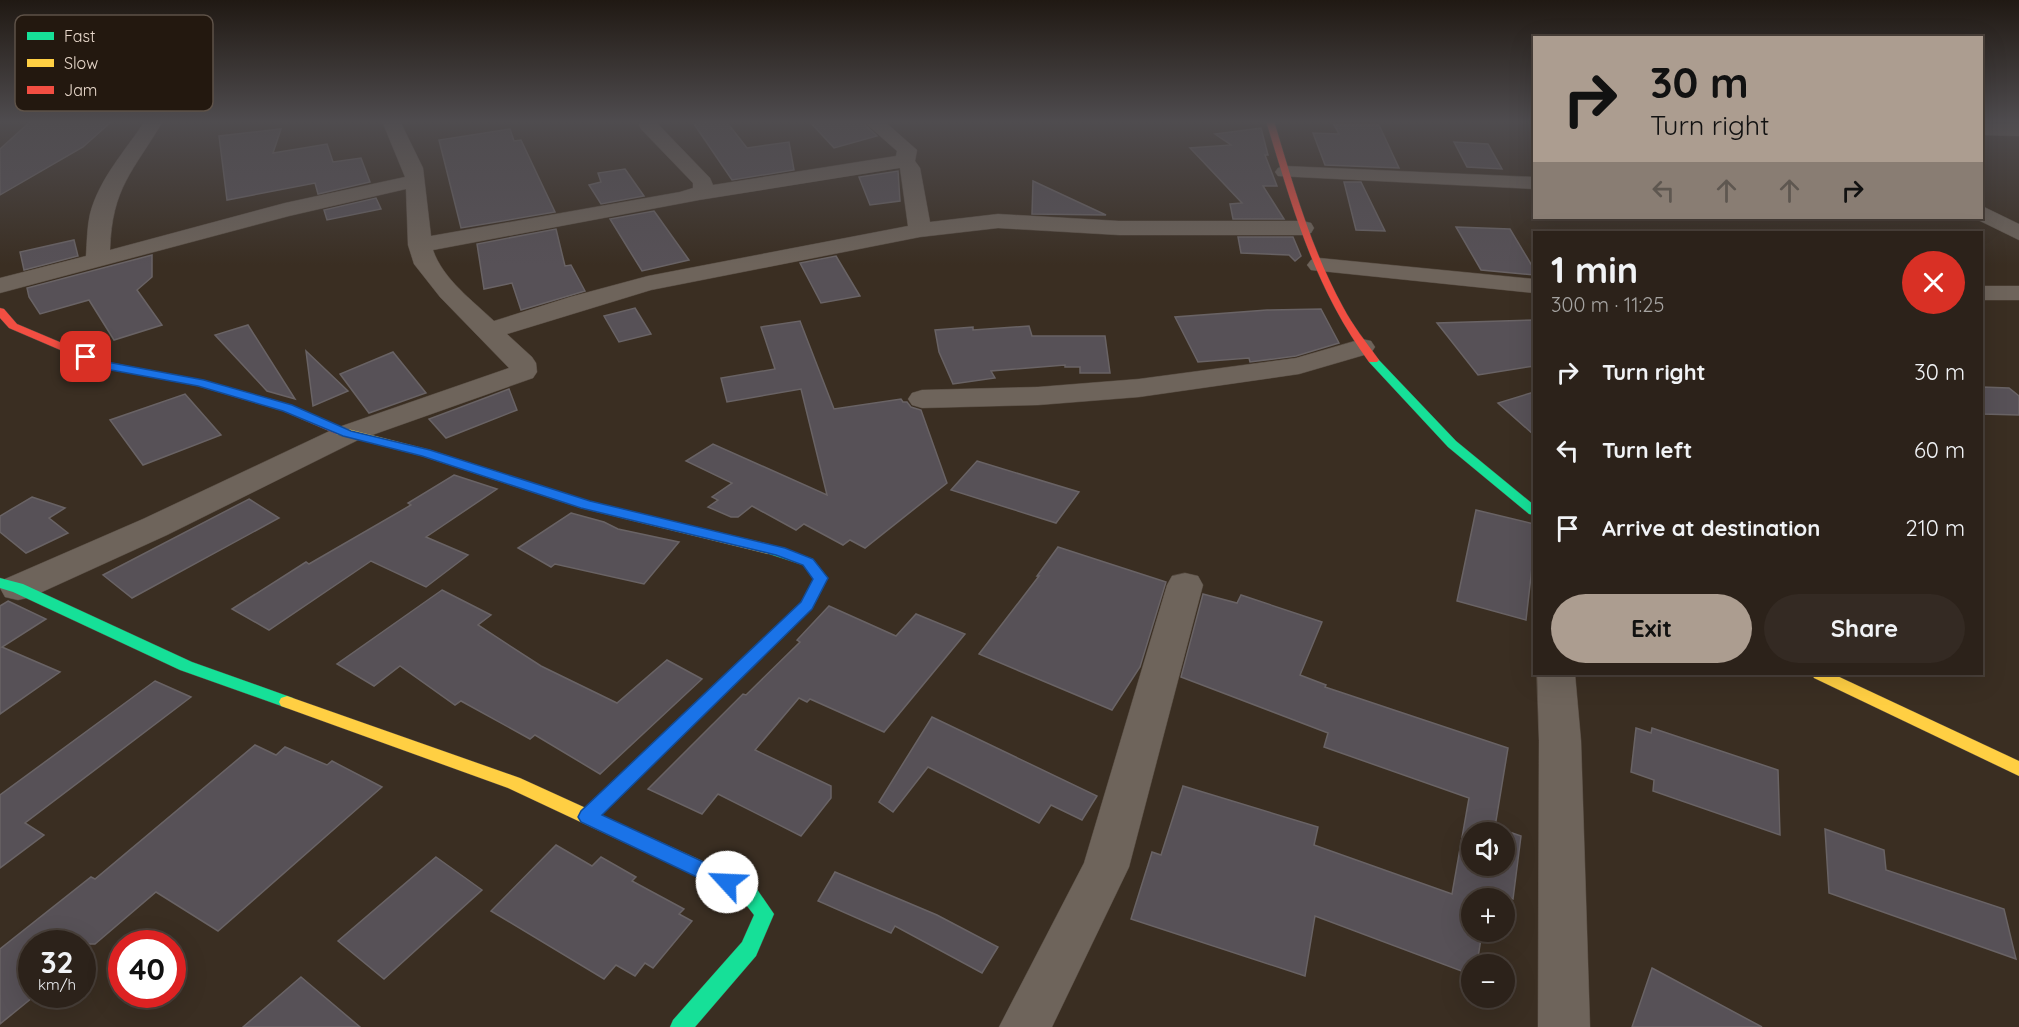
<!DOCTYPE html>
<meta charset="utf-8">
<style>
:root{--surface:#2c221a;--page:#342a23;--text:#f1f3f6;--muted:#a6a4a2;--line:#483f39;--accent:#ac9d90}
body{margin:0;font-family:Quicksand,sans-serif;background:var(--page);color:var(--text);height:100vh;display:flex;flex-direction:column;font-size:22px;white-space:nowrap}
*{box-sizing:border-box;margin:0}
p{font-size:20px;color:var(--muted)}
.icon{flex:none;width:33px;height:33px;fill:none;stroke:currentColor;stroke-width:2;stroke-linecap:round;stroke-linejoin:round}
.map{position:relative;flex:1;overflow:hidden}
.side{position:absolute;left:1533px;top:231px;width:450px;height:444px;display:flex;flex-direction:column;background:var(--surface);border-radius:0px;box-shadow:0 6px 24px #0002,0 0 0 2px var(--line)}
.side>*{flex:none}
.banner{position:absolute;left:1533px;top:36px;width:450px;height:183px;border-radius:0px;box-shadow:0 6px 24px #0002,0 0 0 2px var(--line);background:#ac9d90;color:#111;overflow:hidden}
.buttons{position:absolute;left:1461px;top:822px;display:grid;gap:12px}
.buttons a{display:grid;place-items:center;width:54px;height:54px;border-radius:50%;background:var(--surface);box-shadow:0 6px 24px #0002,0 0 0 2px var(--line);font-size:30px}
.speed{position:absolute;left:18px;top:930px;display:flex;gap:12px;font-size:30px;font-weight:700;text-align:center}
.speed>*{display:grid;place-content:center;width:78px;height:78px;border-radius:50%;background:var(--surface);box-shadow:0 6px 24px #0002,0 0 0 2px var(--line);line-height:1}
.speed small{font-size:15px;font-weight:400}
.speed .limit{border:9px solid #d22;background:#fff;color:#111}
.pin{position:absolute;display:grid;place-items:center;width:51px;height:51px;color:#fff;margin:-26px;border-radius:12px;box-shadow:0 3px 9px #0006}
.me{position:absolute;width:66px;margin:-33px;rotate:295deg;stroke-linejoin:round;filter:drop-shadow(0 0 4px #0008)}
.turn{display:flex;align-items:center;gap:21px;height:126px;padding:0 18px;font-size:27px}
.turn .icon{width:78px;height:78px;stroke-width:2.5}
.turn b{display:block;font-size:42px;line-height:51px}
.lanes{display:flex;align-items:center;height:57px;padding:0 18px;background:#0003;justify-content:center;gap:30px;direction:ltr}
.lanes .off{opacity:.35}
.round{display:grid;place-items:center;flex:none;width:63px;height:63px;border-radius:32px;background:var(--page)}
.headline{display:flex;align-items:center;justify-content:space-between;height:102px;padding:0 18px}
h1{font-size:36px;font-weight:700;line-height:45px}
.button{display:flex;gap:12px;margin-top:auto;padding:12px 18px}
.button a{flex:1;height:69px;border-radius:36px;background:var(--accent);color:#111;font-size:24px;font-weight:700;line-height:69px;text-align:center}
.button a+a{background:var(--page);color:var(--text)}
ul{padding:0;list-style:none}
li{display:flex;align-items:center;gap:18px;height:78px;padding:0 18px}
li div{flex:1}
li b{display:block;font-size:22px}
li em{font-style:normal}
.map>svg:first-child{display:block}
.building{fill:#575157;stroke:#696365;stroke-width:1.5;fill-rule:evenodd}
.lines{fill:none;stroke-linecap:round;stroke-linejoin:round}
.street-casing{stroke:#54493f;stroke-width:1}
.fast-casing{stroke:#54493f;stroke-width:1}
.slow-casing{stroke:#54493f;stroke-width:1}
.jam-casing{stroke:#54493f;stroke-width:1}
.street{fill:#6e645b;fill-rule:evenodd}
.fast{fill:#16e098;fill-rule:evenodd}
.slow{fill:#ffcf43;fill-rule:evenodd}
.jam{fill:#f24e42;fill-rule:evenodd}
.route{fill:#1a73e8;stroke:#114b97;stroke-width:1.5}
.key{fill:#23180f;stroke:#5e5248;stroke-width:1.5}
.key-label{font-size:16px;fill:#e9d9cc}
</style>
<div class="map">
<svg width="2019" height="1027" viewBox="0 0 2019 1027">
<rect width="100%" height="100%" fill="#3a2e22"/>
<!-- building -->
<g class="building">
<polygon points="31,121 112,121 83,147 0,195 0,149"/>
<polygon points="714,121 726,121 747,148 789,142 794,170 732,180 694,124"/>
<polygon points="809,121 861,121 877,136 834,148"/>
<polygon points="1334,125 1379,125 1399,168 1325,165 1313,133 1339,134"/>
<polygon points="1261,128 1268,155 1265,155 1277,186 1263,186 1284,219 1233,219 1230,204 1242,203 1190,148 1231,145 1215,134"/>
<polygon points="281,129 273,153 327,144 333,162 361,158 370,182 318,194 315,183 227,200 219,136"/>
<polygon points="510,129 514,141 521,140 555,212 461,228 439,140"/>
<polygon points="1454,142 1488,144 1502,169 1467,167"/>
<polygon points="625,169 644,196 601,204 589,185 601,182 598,173"/>
<polygon points="898,171 900,201 870,205 859,177"/>
<polygon points="1033,181 1106,215 1032,214"/>
<polygon points="1344,182 1361,182 1385,231 1356,230"/>
<polygon points="376,198 381,209 327,220 324,210"/>
<polygon points="654,211 689,260 642,271 610,219"/>
<polygon points="1456,227 1510,229 1534,269 1534,275 1481,270"/>
<polygon points="556,229 565,266 571,265 585,291 521,310 512,283 484,289 477,244"/>
<polygon points="1238,237 1293,237 1301,256 1295,261 1289,255 1241,253"/>
<polygon points="74,240 78,256 24,270 20,252"/>
<polygon points="152,255 152,277 137,290 162,325 114,340 89,300 40,314 29,297 27,288"/>
<polygon points="836,256 860,296 821,303 800,263"/>
<polygon points="635,308 651,334 619,342 604,316"/>
<polygon points="1321,309 1339,343 1296,356 1250,362 1249,358 1198,362 1175,317 1267,310"/>
<polygon points="1534,320 1534,366 1478,375 1437,323"/>
<polygon points="800,321 834,409 901,399 903,402 907,402 911,407 921,410 947,483 865,548 850,540 843,545 804,524 796,530 752,506 738,517 731,517 708,507 718,500 712,497 732,483 686,461 713,444 827,495 801,389 727,402 721,378 775,369 761,327"/>
<polygon points="248,325 295,399 267,391 215,335"/>
<polygon points="1029,326 1032,336 1105,336 1110,373 1080,373 1080,367 1065,367 1065,365 991,371 995,378 953,384 939,352 935,330 973,327 973,330"/>
<polygon points="306,351 348,391 313,406"/>
<polygon points="393,352 426,393 369,413 340,374"/>
<polygon points="1982,387 2009,388 2019,396 2019,415 1982,414"/>
<polygon points="509,389 517,410 446,438 429,419"/>
<polygon points="1534,392 1534,435 1498,403"/>
<polygon points="185,394 221,435 143,465 110,420"/>
<polygon points="977,461 1079,492 1056,523 951,490"/>
<polygon points="454,475 497,489 426,537 468,555 426,587 371,561 269,630 232,609 306,562 309,564 411,505 408,503"/>
<polygon points="32,497 65,508 49,518 68,533 26,553 0,532 0,516"/>
<polygon points="249,499 279,518 132,598 103,575"/>
<polygon points="1476,510 1534,524 1534,550 1526,620 1457,601"/>
<polygon points="571,513 604,522 618,529 679,542 644,584 555,564 551,567 518,548"/>
<polygon points="1058,547 1166,582 1140,667 1112,710 979,654 1039,576 1037,576"/>
<polygon points="442,590 491,615 478,625 541,666 617,703 667,660 702,679 600,774 535,735 530,739 461,701 455,705 400,666 374,686 337,664"/>
<path d="M1203 594 1237 603 1241 595 1322 622 1300 675 1326 685 1325 687 1508 748 1495 827 1521 836 1513 899 1487 890 1486 898H1472V932H1482L1477 964H1472V975L1315 916 1305 976 1131 919 1152 852 1161 855 1183 786 1318 827 1314 845 1452 894 1469 798 1324 747 1328 733 1181 677ZM1472 832H1504V866H1472Z"/>
<polygon points="8,601 46,619 2,647 60,672 0,714 0,606"/>
<polygon points="829,606 896,636 916,614 965,634 884,732 810,699 807,702 799,698 755,750 831,786 831,798 801,836 718,794 702,814 648,789 743,694 746,695 800,642 797,640"/>
<polygon points="155,681 191,697 25,823 44,835 0,868 0,795"/>
<polygon points="932,717 1097,796 1082,820 1051,805 1039,823 928,767 893,812 879,802"/>
<polygon points="1636,728 1651,733 1652,728 1778,770 1780,835 1653,791 1654,780 1631,772"/>
<polygon points="255,745 276,755 285,747 327,765 332,761 382,787 218,931 156,892 95,944 32,944 32,998 0,1024 0,949 91,877 95,879"/>
<polygon points="1825,829 1884,850 1886,870 2004,909 2016,959 1829,893"/>
<polygon points="556,845 592,866 601,857 636,877 632,881 684,909 679,914 692,921 653,968 645,963 635,976 616,965 604,979 491,911"/>
<polygon points="436,857 482,890 384,979 338,941"/>
<polygon points="835,872 937,915 998,947 982,973 895,926 891,933 818,901"/>
<polygon points="1652,968 1762,1027 1632,1027"/>
<polygon points="301,977 360,1027 243,1027"/>
</g>
<g class="lines">
<!-- street casing -->
<g class="street-casing">
<g id="street">
<path d="M145 121H163C133 172 112 187 110 250L285 203 405 177 382 121H400L423 168 431 236 680 192 693 188V183L641 129 639 125 641 121H655L710 178 713 185 896 156 897 151 863 121H884L917 150 915 161 920 168 930 222 998 214 1119 221H1303L1311 223 1314 228 1311 233 1303 235H1119L998 228 920 237 651 290 507 334 532 357 536 363 537 372 533 378 358 440 167 535 31 597 18 600 5 597 0 588 5 579 143 519 336 428 509 368 440 297 414 264 408 245 406 189 289 216 0 293V278L86 256C87 242 87 227 90 214 99 179 125 151 145 121ZM900 168 908 226 648 276 570 297 494 321C472 300 443 279 433 250L699 200Z"/>
<polygon points="1982,123 2019,124 2019,136 1982,135"/>
<polygon points="1285,166 1534,177 1534,189 1278,176 1275,172 1278,168"/>
<polygon points="1982,206 2019,224 2019,240 1974,218 1982,218"/>
<polygon points="1319,258 1534,279 1534,293 1311,270 1307,265 1311,260"/>
<rect x="1982" y="286" width="37" height="14"/>
<polygon points="1362,339 1371,341 1375,347 1371,353 1299,374 1139,397 1038,405 922,408 912,405 908,399 912,393 922,390 1038,387 1139,379 1296,358"/>
<polygon points="1185,573 1198,576 1203,585 1129,867 1052,1027 999,1027 1084,863 1167,585 1172,576"/>
<polygon points="1537,674 1575,674 1581,741 1590,1027 1538,1027 1539,741"/>
</g>
</g>
<!-- fast casing -->
<g class="fast-casing">
<g id="fast">
<polygon points="1373,357 1377,358 1456,441 1534,505 1534,515 1529,514 1448,447 1369,362 1369,358"/>
<polygon points="768,544 813,559 828,578 812,609 594,822 588,825 582,822 579,817 582,812 801,602 814,578 803,565 763,552 761,549"/>
<polygon points="0,578 23,584 192,662 293,698 295,702 293,706 287,708 180,670 13,592 0,588"/>
<polygon points="726,873 754,885 774,914 756,956 695,1027 670,1027 673,1020 742,942 754,915 740,897 719,887 716,881 719,875"/>
</g>
</g>
<!-- slow casing -->
<g class="slow-casing">
<g id="slow">
<polygon points="340,427 430,450 590,502 768,544 775,549 768,554 581,508 422,456 336,434 334,431 336,428"/>
<polygon points="1812,674 1833,674 2019,761 2019,776 1814,678"/>
<polygon points="287,696 520,778 733,875 736,881 733,887 726,889 719,887 508,788 281,706 279,702 281,698"/>
</g>
</g>
<!-- jam casing -->
<g class="jam-casing">
<g id="jam">
<path d="M1266 121H1274C1293 184 1311 249 1343 307 1353 326 1366 342 1379 360L1377 362H1369C1314 287 1293 209 1266 121Z"/>
<polygon points="0,308 4,309 17,324 107,362 200,380 291,405 346,431 344,434 336,434 283,411 198,386 100,367 9,328 0,318"/>
</g>
</g>
<!-- street -->
<use href="#street" class="street"/>
<!-- fast -->
<use href="#fast" class="fast"/>
<!-- slow -->
<use href="#slow" class="slow"/>
<!-- jam -->
<use href="#jam" class="jam"/>
</g>
<!-- sky -->
<linearGradient id="sky" x2="0" y2="1"><stop stop-color="#201913"/><stop offset="0.46" stop-color="#4f4c4f"/><stop offset="1" stop-color="#4f4c4f" stop-opacity="0"/></linearGradient>
<rect width="2019" height="265" fill="url(#sky)"/>
<!-- route -->
<polygon class="route" points="86,354 107,362 204,380 292,405 351,431 430,450 590,501 785,548 813,559 828,578 812,609 602,815 734,876 737,882 734,888 727,891 720,888 581,822 578,817 581,811 801,602 813,579 803,565 776,555 581,508 422,456 343,436 283,411 198,386 100,368 82,360 82,355"/>
<!-- legend -->
<rect x="15" y="15" width="198" height="96" rx="9" class="key"/>
<rect x="27" y="32" width="27" height="8" fill="#16e098"/>
<rect x="27" y="59" width="27" height="8" fill="#ffcf43"/>
<rect x="27" y="86" width="27" height="8" fill="#f24e42"/>
<g class="key-label">
<text x="64" y="42">Fast</text>
<text x="64" y="69">Slow</text>
<text x="64" y="96">Jam</text>
</g>
</svg>
<div class="buttons">
<a><svg class="icon" aria-label="sound" viewBox="0 0 24 24"><path d="M4 9h4l5-4v14l-5-4H4zM17 9q2 3 0 6"/></svg></a>
<a>+</a>
<a>−</a>
</div>
<div class="speed"><div>32<small>km/h</small></div><div class="limit">40</div></div>
<div class="pin" style="left:86px;top:357px;background:#d93025"><svg class="icon" aria-label="arrive" viewBox="0 0 24 24"><path d="M6 21V4h12l-3 4 3 4H6"/></svg></div>
<svg class="me" style="left:727px;top:882px" viewBox="-20 -20 40 40"><circle r="19" fill="#fff"/><path d="M0-13L10 11 0 6-10 11z" fill="#1a73e8"/></svg>
<div class="banner">
<div class="turn"><svg class="icon" aria-label="right" viewBox="0 0 24 24"><path d="M7 20v-9h11M14 6l5 5-5 5"/></svg><div><b>30 m</b>Turn right</div></div>
<div class="lanes"><svg class="icon off" aria-label="left" viewBox="0 0 24 24"><path d="M17 20v-9H6M10 6l-5 5 5 5"/></svg><svg class="icon off" aria-label="ahead" viewBox="0 0 24 24"><path d="M12 20V5M6 11l6-6 6 6"/></svg><svg class="icon off" aria-label="ahead" viewBox="0 0 24 24"><path d="M12 20V5M6 11l6-6 6 6"/></svg><svg class="icon" aria-label="right" viewBox="0 0 24 24"><path d="M7 20v-9h11M14 6l5 5-5 5"/></svg></div>
</div>
<section class="side">
<div class="headline"><div><h1>1 min</h1><p>300 m · 11:25</p></div><a class="round" style="background:#d93025;color:#fff"><svg class="icon" aria-label="close" viewBox="0 0 24 24"><path d="M6 6l12 12M18 6L6 18"/></svg></a></div>
<ul>
<li><svg class="icon" aria-label="right" viewBox="0 0 24 24"><path d="M7 20v-9h11M14 6l5 5-5 5"/></svg><div><b>Turn right</b></div><em>30 m</em></li>
<li><svg class="icon" aria-label="left" viewBox="0 0 24 24"><path d="M17 20v-9H6M10 6l-5 5 5 5"/></svg><div><b>Turn left</b></div><em>60 m</em></li>
<li><svg class="icon" aria-label="arrive" viewBox="0 0 24 24"><path d="M6 21V4h12l-3 4 3 4H6"/></svg><div><b>Arrive at destination</b></div><em>210 m</em></li>
</ul>
<div class="button"><a>Exit</a><a>Share</a></div>
</section>
</div>
